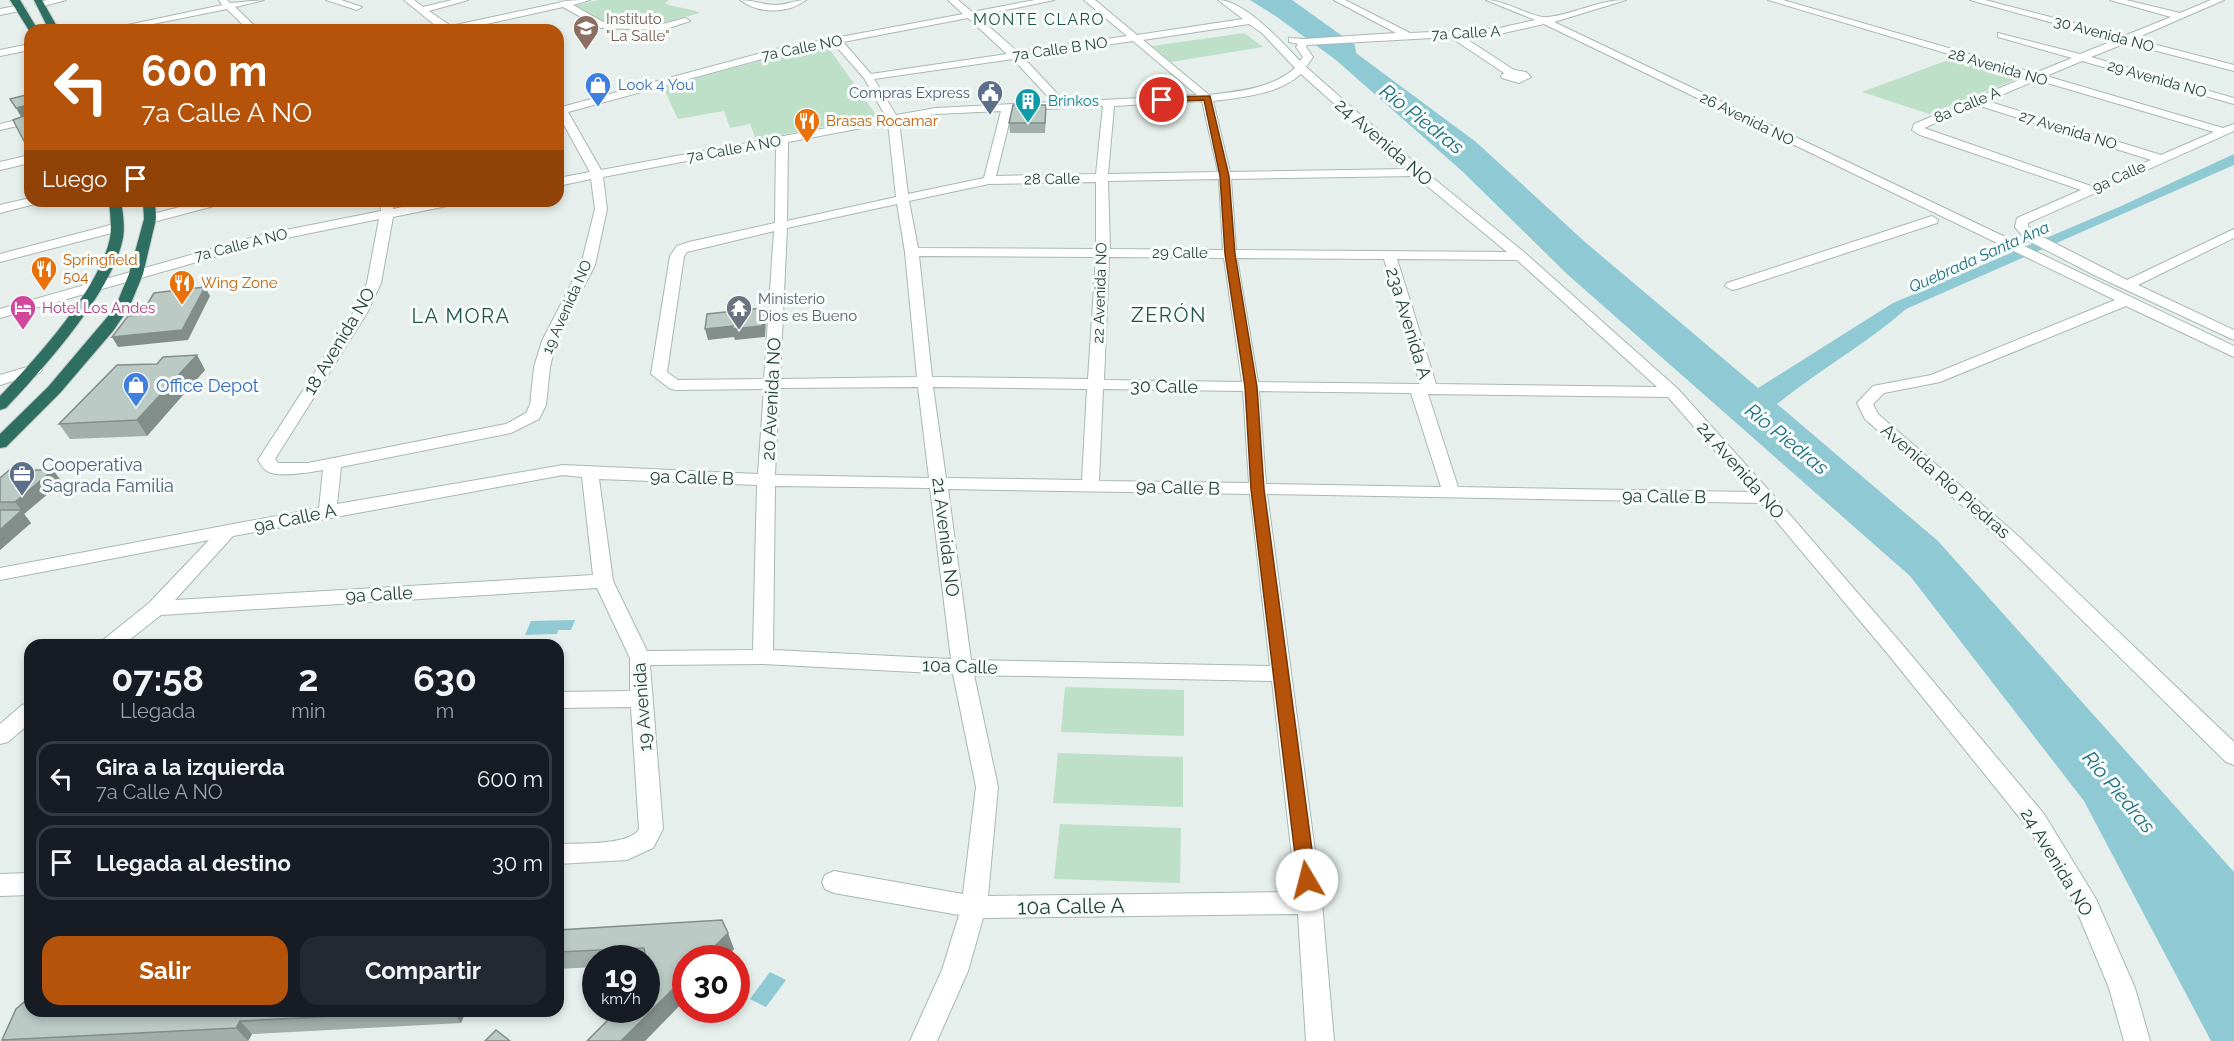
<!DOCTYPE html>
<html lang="es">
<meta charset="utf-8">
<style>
:root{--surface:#171b24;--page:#242831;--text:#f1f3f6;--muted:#9ea1a6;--line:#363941;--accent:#b45309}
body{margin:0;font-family:Raleway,sans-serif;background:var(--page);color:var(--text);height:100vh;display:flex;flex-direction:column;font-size:22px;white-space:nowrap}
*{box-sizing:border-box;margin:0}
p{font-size:20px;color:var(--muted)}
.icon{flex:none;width:33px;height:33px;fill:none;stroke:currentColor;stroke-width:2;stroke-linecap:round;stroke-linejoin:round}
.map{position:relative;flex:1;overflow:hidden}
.drawer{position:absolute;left:24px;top:639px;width:540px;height:378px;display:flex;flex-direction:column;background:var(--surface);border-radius:18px;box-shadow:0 3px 9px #0003}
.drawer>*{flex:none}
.guide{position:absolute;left:24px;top:24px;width:540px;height:183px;border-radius:18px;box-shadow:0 3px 9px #0003;background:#b45309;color:#fff;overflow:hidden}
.speed{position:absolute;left:582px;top:945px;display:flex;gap:12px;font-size:30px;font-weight:700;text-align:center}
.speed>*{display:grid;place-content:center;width:78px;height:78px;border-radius:50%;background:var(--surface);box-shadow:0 3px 9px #0003;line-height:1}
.speed small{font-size:15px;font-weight:400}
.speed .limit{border:9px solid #d22;background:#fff;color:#111}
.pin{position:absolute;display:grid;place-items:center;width:51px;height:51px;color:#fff;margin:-26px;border:3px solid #fff;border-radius:50%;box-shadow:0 2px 6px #0007}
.me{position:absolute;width:66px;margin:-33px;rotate:352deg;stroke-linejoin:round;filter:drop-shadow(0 0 4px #0008)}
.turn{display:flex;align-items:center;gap:21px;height:126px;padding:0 18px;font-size:27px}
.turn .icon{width:78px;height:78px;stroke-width:2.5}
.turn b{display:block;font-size:42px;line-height:51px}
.then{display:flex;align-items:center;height:57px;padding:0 18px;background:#0003;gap:12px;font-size:22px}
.eta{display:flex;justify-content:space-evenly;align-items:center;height:102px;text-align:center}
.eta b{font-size:36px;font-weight:700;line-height:42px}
.action{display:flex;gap:12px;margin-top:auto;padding:12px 18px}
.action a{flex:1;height:69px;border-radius:18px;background:var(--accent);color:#fff;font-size:24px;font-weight:700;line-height:69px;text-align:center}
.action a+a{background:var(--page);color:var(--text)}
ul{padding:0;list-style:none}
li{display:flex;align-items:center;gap:18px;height:75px;margin:0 12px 9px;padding:0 6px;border:3px solid var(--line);border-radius:18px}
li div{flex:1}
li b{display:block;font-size:22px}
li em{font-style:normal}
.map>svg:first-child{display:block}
.green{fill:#bfe0c8}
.water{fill:#8ec9d4}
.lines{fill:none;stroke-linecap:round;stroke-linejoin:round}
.minor-casing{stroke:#a8b8b2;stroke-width:2}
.highway-casing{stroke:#c2cac8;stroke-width:2}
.minor{fill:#fff;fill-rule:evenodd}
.highway{fill:#2f6f62;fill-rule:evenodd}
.wall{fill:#a1aea9}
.shaded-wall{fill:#838d89}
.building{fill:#bbcac4;stroke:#838d89;stroke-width:1.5}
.route{fill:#b45309;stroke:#753606;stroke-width:1.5}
.labels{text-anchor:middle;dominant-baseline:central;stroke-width:6;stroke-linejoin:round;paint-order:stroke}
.far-education-label{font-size:15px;fill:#785e54;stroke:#f7fbf9;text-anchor:start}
.far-street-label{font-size:15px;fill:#24423a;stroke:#f7fbf9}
.far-shop-label{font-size:15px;fill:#366cbe;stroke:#f7fbf9;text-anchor:start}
.far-service-label{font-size:15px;fill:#4e5e75;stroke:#f7fbf9;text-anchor:end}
.far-culture-label{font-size:15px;fill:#0d838f;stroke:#f7fbf9;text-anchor:start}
.far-food-label{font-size:15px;fill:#c56008;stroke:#f7fbf9;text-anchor:start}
.far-worship-label{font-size:15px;fill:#5b616d;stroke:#f7fbf9;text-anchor:start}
.far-hotel-label{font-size:15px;fill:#b23c85;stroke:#f7fbf9;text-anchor:start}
.far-neighbourhood-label{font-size:16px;letter-spacing:1.5px;fill:#1f5548;stroke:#f7fbf9}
.far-water-label{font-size:16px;font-style:italic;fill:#1c6f80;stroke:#f7fbf9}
.street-label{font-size:18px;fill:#24423a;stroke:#f7fbf9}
.shop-label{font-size:18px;fill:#366cbe;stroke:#f7fbf9;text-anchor:start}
.service-label{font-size:18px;fill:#4e5e75;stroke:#f7fbf9;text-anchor:start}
.water-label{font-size:20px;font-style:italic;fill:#1c6f80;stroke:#f7fbf9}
.neighbourhood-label{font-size:20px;letter-spacing:1.5px;fill:#1f5548;stroke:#f7fbf9}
.near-street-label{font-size:21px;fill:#24423a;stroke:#f7fbf9}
</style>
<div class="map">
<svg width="2234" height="1041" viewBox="0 0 2234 1041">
<rect width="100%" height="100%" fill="#e6efeb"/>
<!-- green -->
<g class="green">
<path d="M598 0H669L665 3C677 9 689 7 700 13L651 26 603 23 573 6Z"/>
<polygon points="1244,33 1263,47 1171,62 1152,46"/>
<polygon points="828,47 877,116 756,140 750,124 730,128 724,111 678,119 663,87 770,58"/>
<polygon points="1956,57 2024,76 1929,114 1862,92"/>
<polygon points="1065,687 1184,690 1184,736 1061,732"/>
<polygon points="1058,753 1183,757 1183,807 1053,803"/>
<polygon points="1060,824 1181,828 1180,883 1054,879"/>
</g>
<!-- water -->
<g class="water">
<path d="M1250 0H1292L1355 45 1356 53 1476 142 1585 242 1758 388 1893 303 2119 207 2234 154V165L1906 309C1866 344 1819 370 1777 404L1938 541 2234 872V1041H2211L2084 801 1910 576 1567 274 1463 172 1336 60 1277 17Z"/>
<polygon points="575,620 571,630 558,630 557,634 525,635 531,621"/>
<polygon points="770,972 786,980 766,1007 750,999"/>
</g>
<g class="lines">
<!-- minor casing -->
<g class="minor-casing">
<g id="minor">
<polygon points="47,0 66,0 40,7 35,4"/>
<polygon points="219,0 227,0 230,3 264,0 235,7 259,30 248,30 227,9 123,30 104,30 222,5"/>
<polygon points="326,0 341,0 362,7 357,10"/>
<path d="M404 0H414L423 7 452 0H468L429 11 451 26 558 3C564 0 580 0 590 0L573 5 603 22 663 24 685 18 690 21 663 30 601 28 563 7 459 30H441Z"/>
<path d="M740 0C753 0 763 5 776 5 786 5 795 0 806 0 788 14 758 14 740 0Z"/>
<path d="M948 0H958L972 12 1035 0H1054L977 16 1018 52 1127 36 1084 0H1095L1137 35 1243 19 1218 0C1244 0 1282 42 1300 61L1303 57 1296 47 1298 44 1289 42V38L1304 39 1396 33 1334 0H1345L1410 33 1495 29 1535 20 1486 0C1506 0 1533 19 1548 17 1575 14 1598 0 1626 0L1554 22 2234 346V357L2126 306 1940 382 1884 393 1873 404 1878 414 2017 535 2234 742V765L2226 762 2005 544 1865 419 1857 403 1873 386 1931 375 2115 300 1544 24 1495 35 1462 36 1514 70 1526 72 1531 77 1519 83 1502 78 1501 76 1504 73 1450 37 1307 45 1306 47 1313 57 1306 67 1422 169 1525 253 1678 389 1772 494 1901 643 2044 814 2096 899 2135 988 2150 1041H2124L2109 988 2074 904 2028 828 1887 653 1761 503 1267 494 1322 903 1334 1041H1306L1298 914 983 918 968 971 937 1041H910L942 970 959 915 834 893 825 889 822 882 825 875 834 871 963 894 976 787 953 674 763 664 650 665 663 829 653 848 627 860 558 864V844C577 843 630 846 639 829L631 707 558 708V692L630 691V658L597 588 161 615 123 645H100L103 640 149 603 209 540 0 580V568L319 508 323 470C312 472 276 478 267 471 263 469 260 463 258 460L353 313 367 283 379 219 267 242 0 318V309L261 235 381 211 380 201H392L393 209 433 201H458L452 205 393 217 381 283 367 313 275 459 278 463H308L506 424 526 413 530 405 534 367 542 341 581 265 595 209 591 179 558 186V178L590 172 558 114V108L776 49 963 14ZM968 18 1007 54 871 74 843 42ZM1249 24 1262 33 1295 68C1271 89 1240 91 1209 95L1143 40ZM1133 41 1197 95 1065 102 1023 57ZM834 44 864 78 886 117 601 170 568 112 777 55ZM1013 59 1053 102 936 108 896 115 874 79ZM1301 74 1407 169 1230 172 1213 101C1243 97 1277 95 1301 74ZM1202 101 1218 172 1108 174 1114 106ZM1103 106 1096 174 996 176 1012 111ZM1001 111 984 178 908 194 899 121 936 114ZM888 123 896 197 787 221 788 142ZM776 144 775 223 689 242 677 246 670 256 651 374 669 388 675 390 764 389 758 474 563 465 337 504 341 467 511 433 539 419 546 405 550 367 556 341 595 265 607 209 603 177ZM1415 176 1507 252 1236 250 1231 179ZM1219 179 1223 250 1110 249 1108 181ZM1096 182V249L918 248 909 201 989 184ZM897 204 905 252 917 377 780 379 787 228ZM774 231 764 379 678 380 667 372 684 256 687 252ZM919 256 1096 257 1088 379 932 377ZM1109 257 1224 258 1242 382 1104 380ZM1237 258 1384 259 1420 384 1258 382ZM1397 259 1517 260 1657 387 1436 384ZM918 387 929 478 775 475 779 388ZM933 387 1087 389 1082 480 946 478ZM1103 389 1243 391 1249 483 1099 481ZM1259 391 1411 393 1441 487 1266 484ZM1428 394 1668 397 1751 492 1458 487ZM563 475 582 477 593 575 175 600 233 536ZM599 479 757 485 753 650 647 651 613 581ZM775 486 930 488 951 659 773 650ZM948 489 1250 494 1270 666 971 660ZM974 675 1272 681 1296 892 988 896 998 787Z"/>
<path d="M1768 0H1783L2035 73 2072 58 1998 37V33L2080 54 2115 40 1970 0H1985L2124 36 2171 17 2110 0H2126L2180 13 2211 0H2224L2134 39 2234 65V71L2126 43 2091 57 2234 98V104L2082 61 2046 76 2223 128 2234 124V131L2028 223V226L2035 233 2127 280 2234 229V238L2138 285 2234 330V340L2094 275 2025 239 2015 227 2017 218 2081 190 1920 135 1912 130 1914 124 2026 77ZM2037 80 2214 132 2161 155 1987 101ZM1977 105 2151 160 2091 186 1924 128Z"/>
<polygon points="21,5 26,8 24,10 0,15 0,9"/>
<polygon points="30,44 30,50 0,56 0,50"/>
<polygon points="30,117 30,123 0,130 0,124"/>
<polygon points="30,155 30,163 0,170 0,162"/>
<polygon points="30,198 30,201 37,201 35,204 0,213 0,205"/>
<polygon points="203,201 223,201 221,204 150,223 144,219 145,216"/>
<polygon points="1932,216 1938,220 1937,223 1737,289 1732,290 1725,286 1727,283"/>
<polygon points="118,223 123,224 124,227 123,230 0,262 0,254"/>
<polygon points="34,365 39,367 42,370 39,373 0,385 0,375"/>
<polygon points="30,703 30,723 8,742 0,744 0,724 22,705"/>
<polygon points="30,873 30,895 0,896 0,874"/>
</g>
</g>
<!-- highway casing -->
<g class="highway-casing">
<g id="highway">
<polygon points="10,0 20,0 38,30 30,30 30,32"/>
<polygon points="34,0 42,0 59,30 49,30"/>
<path d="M109 201H121C123 213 125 226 123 238 113 291 43 369 6 408L0 410V396C36 359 100 288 110 238 112 226 110 213 109 201Z"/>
<polygon points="143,201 155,201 156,219 143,274 129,308 113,331 60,393 6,447 0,448 0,434 48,387 115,308 129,274 144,219"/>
</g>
</g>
<!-- minor -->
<use href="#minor" class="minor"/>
<!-- highway -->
<use href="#highway" class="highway"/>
</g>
<!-- wall -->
<g class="wall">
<polygon points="1046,115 1045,133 1010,133 1009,123"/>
<polygon points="197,355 205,370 147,436 70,439 59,424 157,364"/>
<polygon points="31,467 33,470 53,470 62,482 24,514 31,523 0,550 0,478"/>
<polygon points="558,930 734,949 726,958 686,958 686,999 645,1041 587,1041 650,978 646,964 646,958 596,958 596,967 558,969"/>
<polygon points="30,1011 466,1011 461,1023 252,1034 248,1041 3,1041 2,1040"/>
</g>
<!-- shaded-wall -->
<g class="shaded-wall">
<polygon points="24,106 29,115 21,117 16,108"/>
<polygon points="30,142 30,152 25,143"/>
<polygon points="205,287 210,296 188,340 118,347 112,337"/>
<polygon points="763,308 766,320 765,337 735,340 734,337 708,340 705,329"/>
<polygon points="197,355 205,370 147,436 137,420"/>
<polygon points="53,470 62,482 24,514 31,523 0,550 0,530 22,511 15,502"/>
<polygon points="728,933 734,949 726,958 703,958"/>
<polygon points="686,976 686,999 645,1041 621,1041"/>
<polygon points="453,1011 466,1011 461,1023"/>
<polygon points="240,1021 252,1034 248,1041 236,1028"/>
</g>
<!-- building -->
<g class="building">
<polygon points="30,94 30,142 25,143 13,120 27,115 27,108 24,106 16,108 10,99"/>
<polygon points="1013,105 1046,105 1045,123 1009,123"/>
<polygon points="205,287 182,330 112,337 128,316 141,315 154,293"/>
<polygon points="763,308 762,326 732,329 733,326 705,329 707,314"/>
<polygon points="197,355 137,420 59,424 117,365 157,364 163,357"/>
<polygon points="13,467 31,467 28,470 53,470 15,502 0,502 0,478"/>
<polygon points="0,510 22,510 0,530"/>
<polygon points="722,920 728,933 703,958 686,958 686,976 621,1041 587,1041 618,1010 646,1010 646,981 650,978 644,948 558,952 558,930"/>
<polygon points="30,997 30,1011 436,1011 240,1021 236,1028 2,1040 16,1009"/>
<polygon points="496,1030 510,1041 485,1041"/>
</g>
<!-- route -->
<polygon class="route" points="1210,96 1229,176 1235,254 1257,387 1264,489 1316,880 1313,886 1307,888 1300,886 1298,880 1251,489 1245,387 1225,254 1220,176 1204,100 1162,102 1158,100 1162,97"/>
<!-- icons -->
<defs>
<g id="school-pin" transform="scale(1.35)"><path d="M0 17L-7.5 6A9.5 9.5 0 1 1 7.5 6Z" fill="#8d6e63" stroke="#f7fbf9"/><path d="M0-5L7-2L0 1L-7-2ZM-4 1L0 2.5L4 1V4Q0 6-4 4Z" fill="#fff"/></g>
<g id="shop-pin" transform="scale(1.35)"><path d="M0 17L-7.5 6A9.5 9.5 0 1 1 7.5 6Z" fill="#3f7fe0" stroke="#f7fbf9"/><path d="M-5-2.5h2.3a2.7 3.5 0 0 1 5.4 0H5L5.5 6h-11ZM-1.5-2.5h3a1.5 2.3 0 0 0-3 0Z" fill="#fff"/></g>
<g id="civic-pin" transform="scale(1.35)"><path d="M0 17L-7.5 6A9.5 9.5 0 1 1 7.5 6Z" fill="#5c6f8a" stroke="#f7fbf9"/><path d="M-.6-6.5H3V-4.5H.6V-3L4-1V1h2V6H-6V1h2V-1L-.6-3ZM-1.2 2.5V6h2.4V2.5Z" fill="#fff"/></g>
<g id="building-pin" transform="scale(1.35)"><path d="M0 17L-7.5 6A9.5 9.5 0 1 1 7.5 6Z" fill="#0f9aa8" stroke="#f7fbf9"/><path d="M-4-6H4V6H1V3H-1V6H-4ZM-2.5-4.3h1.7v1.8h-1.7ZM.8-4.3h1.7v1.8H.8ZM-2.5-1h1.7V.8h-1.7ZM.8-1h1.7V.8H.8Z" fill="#fff"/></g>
<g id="restaurant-pin" transform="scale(1.35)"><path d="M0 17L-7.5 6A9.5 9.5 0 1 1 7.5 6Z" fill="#e8710a" stroke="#f7fbf9"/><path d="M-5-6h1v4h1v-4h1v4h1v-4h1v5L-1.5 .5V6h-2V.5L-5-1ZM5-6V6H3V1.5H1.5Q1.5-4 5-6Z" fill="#fff"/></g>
<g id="hotel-pin" transform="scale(1.35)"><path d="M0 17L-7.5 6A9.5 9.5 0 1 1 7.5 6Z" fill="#d1479c" stroke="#f7fbf9"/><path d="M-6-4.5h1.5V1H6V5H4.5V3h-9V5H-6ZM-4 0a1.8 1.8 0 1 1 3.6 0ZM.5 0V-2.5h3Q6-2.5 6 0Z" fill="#fff"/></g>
<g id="temple-pin" transform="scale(1.35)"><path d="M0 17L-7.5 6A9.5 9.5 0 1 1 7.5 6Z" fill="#6b7280" stroke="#f7fbf9"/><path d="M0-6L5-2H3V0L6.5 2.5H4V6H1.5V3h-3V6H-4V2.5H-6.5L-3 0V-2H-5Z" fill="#fff"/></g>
<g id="office-pin" transform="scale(1.35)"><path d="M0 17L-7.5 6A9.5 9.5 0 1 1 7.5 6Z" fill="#5c6f8a" stroke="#f7fbf9"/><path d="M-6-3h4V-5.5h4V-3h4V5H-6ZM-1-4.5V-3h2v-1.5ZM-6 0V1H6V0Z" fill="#fff"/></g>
</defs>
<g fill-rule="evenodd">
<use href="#school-pin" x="586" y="28"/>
<use href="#shop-pin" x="598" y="85"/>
<use href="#civic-pin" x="990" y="93"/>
<use href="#building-pin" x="1028" y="101"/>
<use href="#restaurant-pin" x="807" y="121"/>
<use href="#restaurant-pin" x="44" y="269"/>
<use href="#restaurant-pin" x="182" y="283"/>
<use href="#hotel-pin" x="23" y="308"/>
<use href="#temple-pin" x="739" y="308"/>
<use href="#shop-pin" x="136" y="385"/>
<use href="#office-pin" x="22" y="474"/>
</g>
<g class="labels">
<!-- far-education labels -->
<g class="far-education-label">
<text x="606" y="19">Instituto<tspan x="606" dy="17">"La Salle"</tspan></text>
</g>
<!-- far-street labels -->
<g class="far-street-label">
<text transform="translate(1466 33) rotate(-3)">7a Calle A</text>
<text transform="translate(2104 34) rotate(15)">30 Avenida NO</text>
<text transform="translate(802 48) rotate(-11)">7a Calle NO</text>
<text transform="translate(1060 49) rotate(-8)">7a Calle B NO</text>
<text transform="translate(1998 67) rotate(16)">28 Avenida NO</text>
<text transform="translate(2157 79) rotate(16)">29 Avenida NO</text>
<text transform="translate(1967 105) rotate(-23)">8a Calle A</text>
<text transform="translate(1747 119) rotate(26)">26 Avenida NO</text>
<text transform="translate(2068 130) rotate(17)">27 Avenida NO</text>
<text transform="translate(734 149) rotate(-10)">7a Calle A NO</text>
<text transform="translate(2119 177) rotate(-24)">9a Calle</text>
<text transform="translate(1052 179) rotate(-1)">28 Calle</text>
<text transform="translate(241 245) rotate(-14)">7a Calle A NO</text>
<text x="1180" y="253">29 Calle</text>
<text transform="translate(1100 293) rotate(-88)">22 Avenida NO</text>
<text transform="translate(567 307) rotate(-66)">19 Avenida NO</text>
</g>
<!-- far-shop labels -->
<g class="far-shop-label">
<text x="618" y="85">Look 4 You</text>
</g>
<!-- far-service labels -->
<g class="far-service-label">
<text x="970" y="93">Compras Express</text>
</g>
<!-- far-culture labels -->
<g class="far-culture-label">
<text x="1048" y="101">Brinkos</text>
</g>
<!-- far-food labels -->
<g class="far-food-label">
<text x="826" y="121">Brasas Rocamar</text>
<text x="63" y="260">Springfield<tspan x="63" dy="17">504</tspan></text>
<text x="201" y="283">Wing Zone</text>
</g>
<!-- far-worship labels -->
<g class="far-worship-label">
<text x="758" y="299">Ministerio<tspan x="758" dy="17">Dios es Bueno</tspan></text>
</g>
<!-- far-hotel labels -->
<g class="far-hotel-label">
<text x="42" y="308">Hotel Los Andes</text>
</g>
<!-- far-neighbourhood labels -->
<g class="far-neighbourhood-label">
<text x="1039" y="19">MONTE CLARO</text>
</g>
<!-- far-water labels -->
<g class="far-water-label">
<text transform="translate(1979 257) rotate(-24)">Quebrada Santa Ana</text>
</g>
<!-- street labels -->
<g class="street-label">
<text transform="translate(1384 142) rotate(41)">24 Avenida NO</text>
<text transform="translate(1409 323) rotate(73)">23a Avenida A</text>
<text transform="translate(339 341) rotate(-59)">18 Avenida NO</text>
<text transform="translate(1164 386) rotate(1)">30 Calle</text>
<text transform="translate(771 399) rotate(-87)">20 Avenida NO</text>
<text transform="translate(1741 470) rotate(49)">24 Avenida NO</text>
<text transform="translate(692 477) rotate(2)">9a Calle B</text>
<text transform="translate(1946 481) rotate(41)">Avenida Río Piedras</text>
<text transform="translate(1178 487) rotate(2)">9a Calle B</text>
<text transform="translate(1664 496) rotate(1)">9a Calle B</text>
<text transform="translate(295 518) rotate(-12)">9a Calle A</text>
<text transform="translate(946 537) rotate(83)">21 Avenida NO</text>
<text transform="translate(379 594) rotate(-3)">9a Calle</text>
<text transform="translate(960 666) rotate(2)">10a Calle</text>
<text transform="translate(642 707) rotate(-94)">19 Avenida</text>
<text transform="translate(2057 862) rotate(59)">24 Avenida NO</text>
</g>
<!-- shop labels -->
<g class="shop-label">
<text x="156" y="385">Office Depot</text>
</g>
<!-- service labels -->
<g class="service-label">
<text x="42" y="464">Cooperativa<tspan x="42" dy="21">Sagrada Familia</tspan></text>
</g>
<!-- water labels -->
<g class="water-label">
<text transform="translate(1422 119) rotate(38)">Río Piedras</text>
<text transform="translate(1787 439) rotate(39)">Río Piedras</text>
<text transform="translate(2119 792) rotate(50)">Río Piedras</text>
</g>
<!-- neighbourhood labels -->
<g class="neighbourhood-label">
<text x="1169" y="315">ZERÓN</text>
<text x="461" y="316">LA MORA</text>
</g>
<!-- near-street labels -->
<g class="near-street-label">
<text transform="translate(1071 906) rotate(-1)">10a Calle A</text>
</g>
</g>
</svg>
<div class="speed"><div>19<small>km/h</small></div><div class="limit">30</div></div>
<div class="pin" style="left:1162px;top:100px;background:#d93025"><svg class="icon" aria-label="arrive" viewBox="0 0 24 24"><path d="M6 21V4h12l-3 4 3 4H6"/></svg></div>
<svg class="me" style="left:1307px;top:880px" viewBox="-20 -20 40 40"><circle r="19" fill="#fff"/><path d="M0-13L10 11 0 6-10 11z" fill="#b45309"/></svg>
<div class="guide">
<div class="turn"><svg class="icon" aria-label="left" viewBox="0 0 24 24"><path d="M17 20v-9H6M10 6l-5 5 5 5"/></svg><div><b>600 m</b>7a Calle A NO</div></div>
<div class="then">Luego<svg class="icon" aria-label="arrive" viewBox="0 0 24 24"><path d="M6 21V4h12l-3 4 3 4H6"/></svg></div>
</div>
<section class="drawer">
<div class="eta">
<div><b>07:58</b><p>Llegada</p></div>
<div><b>2</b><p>min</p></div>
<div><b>630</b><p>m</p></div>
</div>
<ul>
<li><svg class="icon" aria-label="left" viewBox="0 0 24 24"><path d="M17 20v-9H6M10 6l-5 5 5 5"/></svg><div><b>Gira a la izquierda</b><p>7a Calle A NO</p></div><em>600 m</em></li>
<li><svg class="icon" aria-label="arrive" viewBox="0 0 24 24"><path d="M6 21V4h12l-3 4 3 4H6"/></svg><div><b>Llegada al destino</b></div><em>30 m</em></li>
</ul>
<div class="action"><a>Salir</a><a>Compartir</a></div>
</section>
</div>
